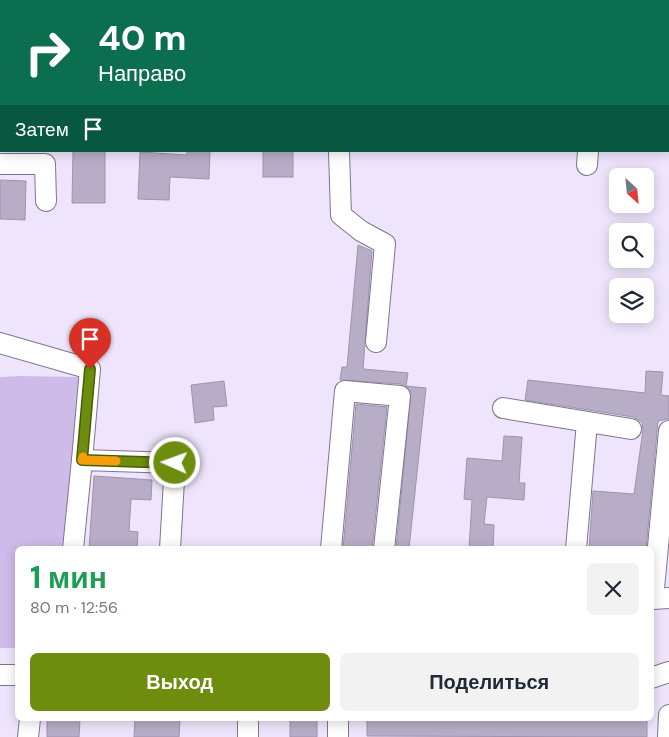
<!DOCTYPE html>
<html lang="ru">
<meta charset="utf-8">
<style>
:root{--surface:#fff;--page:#f2f2f3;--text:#1f2937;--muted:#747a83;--accent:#6e8d0e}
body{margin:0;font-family:"DM Sans",sans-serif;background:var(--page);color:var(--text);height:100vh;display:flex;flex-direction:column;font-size:19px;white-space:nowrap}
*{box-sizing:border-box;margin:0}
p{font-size:16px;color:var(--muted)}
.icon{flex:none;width:28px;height:28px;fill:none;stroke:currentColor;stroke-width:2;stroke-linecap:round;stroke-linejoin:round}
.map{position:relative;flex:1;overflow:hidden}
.details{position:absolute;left:15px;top:546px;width:639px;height:175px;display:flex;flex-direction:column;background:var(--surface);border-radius:8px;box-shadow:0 2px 12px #0003}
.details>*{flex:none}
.banner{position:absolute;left:0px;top:0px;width:670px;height:152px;box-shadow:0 2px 12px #0003;background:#0b6e4f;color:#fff;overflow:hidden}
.needle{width:32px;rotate:153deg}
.controls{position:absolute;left:609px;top:168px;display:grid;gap:10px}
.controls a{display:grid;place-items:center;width:45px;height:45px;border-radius:8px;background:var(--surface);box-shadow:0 2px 12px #0003;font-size:25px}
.pin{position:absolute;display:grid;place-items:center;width:42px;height:42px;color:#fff;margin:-51px -21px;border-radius:50% 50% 50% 0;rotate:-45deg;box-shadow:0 0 5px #0007}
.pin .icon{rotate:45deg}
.me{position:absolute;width:55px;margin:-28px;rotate:272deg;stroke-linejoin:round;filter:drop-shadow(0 0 4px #0008)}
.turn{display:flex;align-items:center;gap:18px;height:105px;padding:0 15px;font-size:22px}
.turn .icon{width:65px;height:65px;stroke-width:2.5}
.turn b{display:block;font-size:35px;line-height:42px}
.then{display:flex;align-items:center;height:48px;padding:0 15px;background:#0003;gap:10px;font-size:19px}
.round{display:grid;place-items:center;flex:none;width:52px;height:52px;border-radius:8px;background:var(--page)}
.overview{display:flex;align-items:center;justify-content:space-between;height:85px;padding:0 15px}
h1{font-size:30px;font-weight:800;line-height:38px;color:#1e9e55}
.cta{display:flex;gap:10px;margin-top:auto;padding:10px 15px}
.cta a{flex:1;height:58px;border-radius:8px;background:var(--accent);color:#fff;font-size:20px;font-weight:800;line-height:58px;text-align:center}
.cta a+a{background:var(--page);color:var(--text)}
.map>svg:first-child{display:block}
.green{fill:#cebbea}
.building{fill:#b7adc7;stroke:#9d93ad}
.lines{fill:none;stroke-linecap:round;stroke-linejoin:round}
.minor-casing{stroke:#7f758e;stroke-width:22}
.minor{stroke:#fff;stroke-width:20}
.route-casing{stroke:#485c09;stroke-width:12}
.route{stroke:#6e8d0e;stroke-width:9}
.slow{stroke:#f59e0b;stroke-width:9}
</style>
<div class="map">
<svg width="669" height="737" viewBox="0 0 669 737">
<rect width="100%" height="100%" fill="#eee5fc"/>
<!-- green -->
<polygon class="green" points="20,376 79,377 65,549 18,549 17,648 0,648 0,377"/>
<!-- building -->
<g class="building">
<polygon points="73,151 105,151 105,203 72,203"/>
<polygon points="187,151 210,151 209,179 170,177 169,200 138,199 140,152 187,155"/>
<rect x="263" y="151" width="30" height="26"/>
<polygon points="0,180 26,181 25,220 0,219"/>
<polygon points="358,245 372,251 363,369 408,373 406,386 426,388 409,549 396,549 411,392 401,384 340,380 342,367 347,367"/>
<polygon points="646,371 663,372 661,395 669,396 669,419 658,421 646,549 589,549 593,491 634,494 643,430 642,422 633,417 525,400 528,380 645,393"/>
<polygon points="224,381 227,406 213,407 214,420 195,423 191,385"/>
<polygon points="356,404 387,407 372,549 343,549"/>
<polygon points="504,436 522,437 519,483 525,483 524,500 487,497 484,524 494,525 493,549 469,549 472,500 464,499 467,458 502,461"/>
<polygon points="94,476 152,480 151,500 131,499 129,531 138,532 137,549 89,549"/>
<polygon points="47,719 80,719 79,737 47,737"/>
<polygon points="135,719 180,719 179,737 134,737"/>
<rect x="290" y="719" width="27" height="18"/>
<polygon points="367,719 647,719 647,737 367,736"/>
</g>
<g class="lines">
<!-- minor casing -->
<g class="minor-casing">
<g id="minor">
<polyline points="359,1 359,0"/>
<polyline points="0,49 1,49"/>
<polyline points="339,151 341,215 361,231 385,244 376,342"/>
<polyline points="0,164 45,164 46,201"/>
<polyline points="587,165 588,151"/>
<polyline points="0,343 90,369 82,460"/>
<polyline points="503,408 631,429"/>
<polyline points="669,431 653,599 669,598"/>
<polyline points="73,549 82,460 175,463 170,549"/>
<polyline points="331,549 345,391 400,396 384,549"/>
<polyline points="576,549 587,422"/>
<polyline points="0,675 18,675"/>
<polyline points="651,678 669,672"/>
<polyline points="28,737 30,719"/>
<polyline points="248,737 248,719"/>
<polyline points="338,737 338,719"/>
<polyline points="668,737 669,715"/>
</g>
</g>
<!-- minor -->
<use href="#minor" class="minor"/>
</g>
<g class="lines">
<!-- route casing -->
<g class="route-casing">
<polyline id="route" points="90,369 82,460 175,463"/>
</g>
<!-- route -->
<use href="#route" class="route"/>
<!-- slow -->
<polyline class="slow" points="83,457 82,460 116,461"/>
</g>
</svg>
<div class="controls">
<a><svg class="needle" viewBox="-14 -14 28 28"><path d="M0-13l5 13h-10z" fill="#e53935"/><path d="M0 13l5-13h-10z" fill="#747a83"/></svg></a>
<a><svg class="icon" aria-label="search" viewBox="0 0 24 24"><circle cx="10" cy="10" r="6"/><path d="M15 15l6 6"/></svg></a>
<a><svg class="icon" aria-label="layers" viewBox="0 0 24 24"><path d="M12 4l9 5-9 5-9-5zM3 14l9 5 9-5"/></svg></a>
</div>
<div class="pin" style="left:90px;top:369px;background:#d93025"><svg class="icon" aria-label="arrive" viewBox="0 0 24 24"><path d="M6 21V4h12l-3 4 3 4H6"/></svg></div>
<svg class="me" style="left:175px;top:463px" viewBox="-20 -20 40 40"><circle r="17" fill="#6e8d0e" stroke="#fff" stroke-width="3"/><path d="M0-11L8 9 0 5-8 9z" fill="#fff"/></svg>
<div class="banner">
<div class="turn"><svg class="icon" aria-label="right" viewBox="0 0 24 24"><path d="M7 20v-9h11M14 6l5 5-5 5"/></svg><div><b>40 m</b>Направо</div></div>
<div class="then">Затем<svg class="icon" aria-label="arrive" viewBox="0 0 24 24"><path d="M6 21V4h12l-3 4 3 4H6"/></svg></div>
</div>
<section class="details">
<div class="overview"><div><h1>1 мин</h1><p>80 m · 12:56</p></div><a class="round"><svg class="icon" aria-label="close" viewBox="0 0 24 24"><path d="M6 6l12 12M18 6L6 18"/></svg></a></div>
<div class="cta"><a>Выход</a><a>Поделиться</a></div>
</section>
</div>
